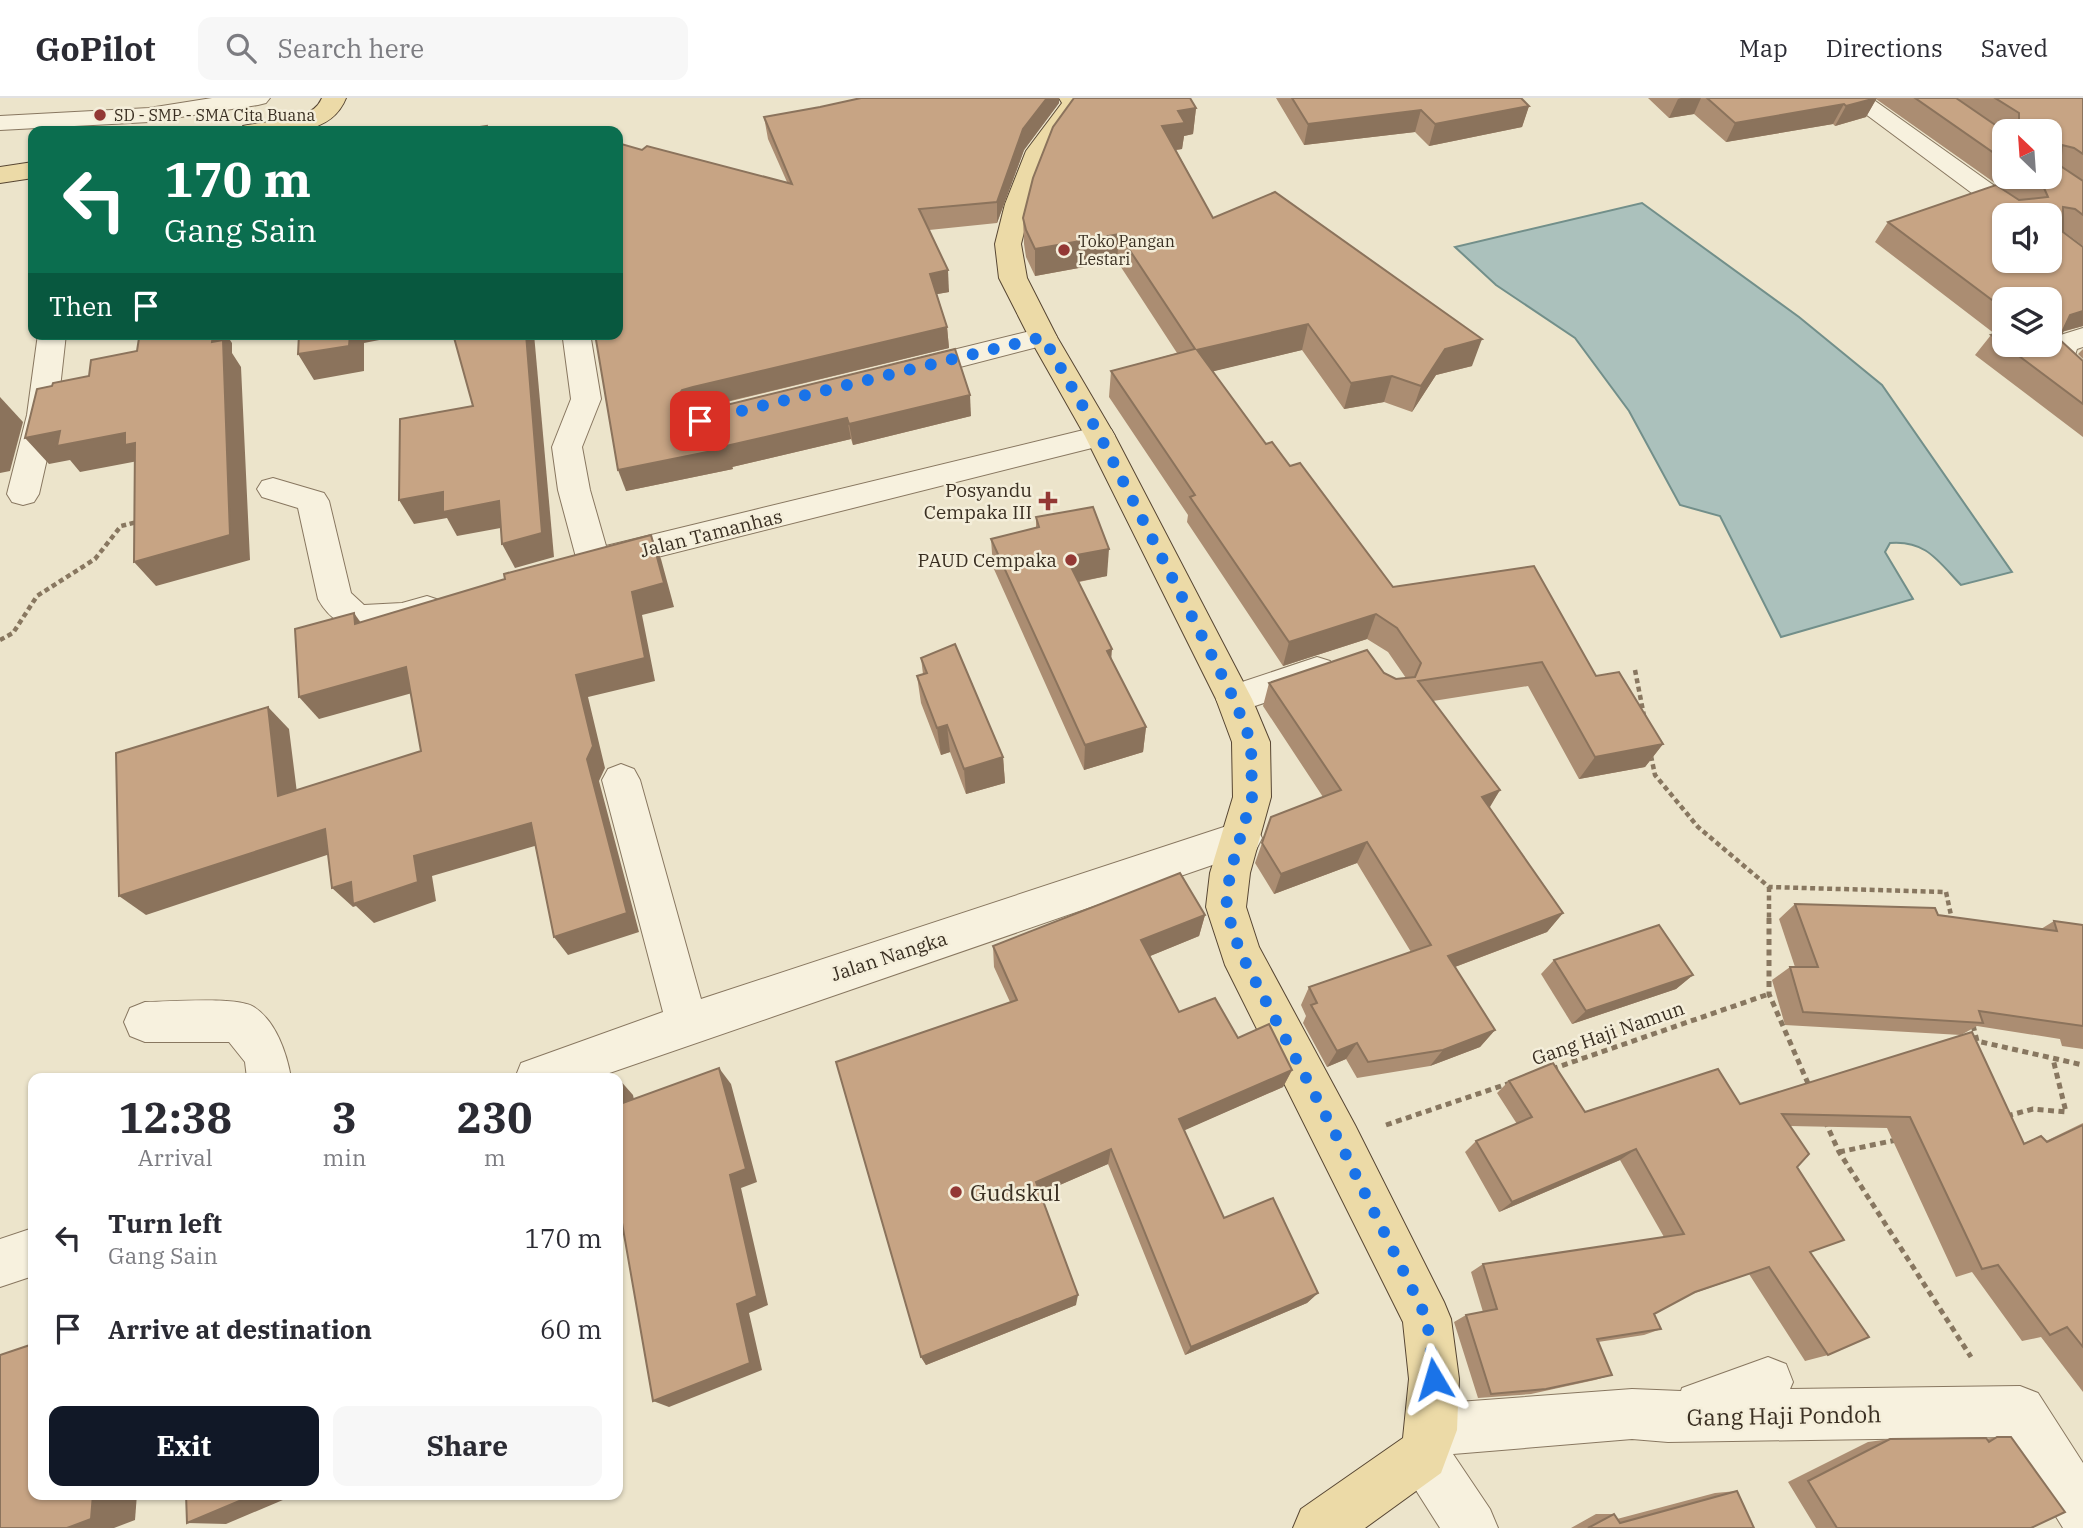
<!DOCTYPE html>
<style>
:root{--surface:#fff;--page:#f7f7f7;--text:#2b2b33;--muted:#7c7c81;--line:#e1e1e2;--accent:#111827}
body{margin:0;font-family:"IBM Plex Serif",serif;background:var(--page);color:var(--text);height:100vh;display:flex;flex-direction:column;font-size:26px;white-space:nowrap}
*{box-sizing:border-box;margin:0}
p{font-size:23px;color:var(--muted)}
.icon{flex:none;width:38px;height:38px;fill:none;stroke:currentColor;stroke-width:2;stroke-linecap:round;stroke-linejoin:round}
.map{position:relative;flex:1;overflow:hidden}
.panel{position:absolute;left:28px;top:975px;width:595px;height:427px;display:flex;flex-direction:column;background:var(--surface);border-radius:14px;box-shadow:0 2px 5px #0004}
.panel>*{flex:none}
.banner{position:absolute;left:28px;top:28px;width:595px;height:214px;border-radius:14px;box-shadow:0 2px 5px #0004;background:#0b6e4f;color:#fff;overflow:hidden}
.needle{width:46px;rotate:335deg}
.controls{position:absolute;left:1992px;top:21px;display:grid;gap:14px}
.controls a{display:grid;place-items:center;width:70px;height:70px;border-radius:14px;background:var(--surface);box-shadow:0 2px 5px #0004;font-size:35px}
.pin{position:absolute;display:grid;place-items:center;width:60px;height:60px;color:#fff;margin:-30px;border-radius:14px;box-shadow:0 4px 10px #0006}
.me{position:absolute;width:77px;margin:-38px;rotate:353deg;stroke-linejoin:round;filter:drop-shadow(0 0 5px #0008)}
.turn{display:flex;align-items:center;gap:24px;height:147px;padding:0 21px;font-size:32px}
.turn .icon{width:91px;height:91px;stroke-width:2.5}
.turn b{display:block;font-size:49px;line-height:60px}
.then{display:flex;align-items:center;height:66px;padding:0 21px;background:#0003;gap:14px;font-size:26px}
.eta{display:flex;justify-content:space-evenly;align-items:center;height:119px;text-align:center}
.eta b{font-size:42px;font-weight:700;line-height:49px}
.action{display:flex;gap:14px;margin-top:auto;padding:14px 21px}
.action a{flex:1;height:80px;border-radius:14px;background:var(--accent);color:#fff;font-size:28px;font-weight:700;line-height:80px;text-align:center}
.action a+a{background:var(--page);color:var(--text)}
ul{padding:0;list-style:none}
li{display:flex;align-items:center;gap:21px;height:91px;padding:0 21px}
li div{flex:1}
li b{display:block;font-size:26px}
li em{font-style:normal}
header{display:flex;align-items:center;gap:42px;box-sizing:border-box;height:98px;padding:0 35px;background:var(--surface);border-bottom:2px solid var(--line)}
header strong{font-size:33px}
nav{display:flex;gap:38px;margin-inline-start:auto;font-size:24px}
.search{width:490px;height:63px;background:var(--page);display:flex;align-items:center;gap:18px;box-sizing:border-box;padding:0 24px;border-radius:14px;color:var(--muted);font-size:26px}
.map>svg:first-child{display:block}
.water{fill:#abc1bc;stroke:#728f8a;stroke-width:2}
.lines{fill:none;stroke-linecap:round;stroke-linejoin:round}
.minor-casing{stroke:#887760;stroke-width:2}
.major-casing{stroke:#574633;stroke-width:2}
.path-far1{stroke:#887760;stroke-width:4.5;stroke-dasharray:5 3.5;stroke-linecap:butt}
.path{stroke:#887760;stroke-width:5;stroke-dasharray:6 4.5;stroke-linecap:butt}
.minor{fill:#f7f1de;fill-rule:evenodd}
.major{fill:#ecdaa7;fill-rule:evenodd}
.wall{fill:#ab8d72;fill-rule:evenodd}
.shaded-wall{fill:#8b735c}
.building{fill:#c7a484;stroke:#8b735c;stroke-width:2;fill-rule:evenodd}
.route{stroke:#1a73e8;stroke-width:12;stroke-dasharray:0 21.6}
.poi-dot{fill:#933834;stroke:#f4eeda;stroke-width:2.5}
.labels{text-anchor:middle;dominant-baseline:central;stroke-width:5;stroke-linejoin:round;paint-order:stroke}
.far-poi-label{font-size:16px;fill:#3a2f22;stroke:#f4eeda;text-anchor:start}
.poi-label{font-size:19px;fill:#3a2f22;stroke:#f4eeda;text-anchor:end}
.street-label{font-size:19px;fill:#3a2f22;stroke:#f4eeda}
.near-poi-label{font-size:23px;fill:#3a2f22;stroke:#f4eeda;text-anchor:start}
.near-street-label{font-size:23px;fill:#3a2f22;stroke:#f4eeda}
</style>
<header>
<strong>GoPilot</strong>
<div class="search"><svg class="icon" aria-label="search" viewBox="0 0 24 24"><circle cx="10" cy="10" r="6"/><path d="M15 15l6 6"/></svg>Search here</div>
<nav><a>Map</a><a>Directions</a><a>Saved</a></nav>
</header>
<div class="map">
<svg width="2083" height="1430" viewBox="0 0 2083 1430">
<rect width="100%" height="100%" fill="#ece4cb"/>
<!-- water -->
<path class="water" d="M1642 105 1799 219 1882 287 2012 474 1961 487C1938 463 1926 442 1890 445L1885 454 1913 501 1781 539 1720 418 1680 407 1629 313 1575 240 1496 187 1455 149Z"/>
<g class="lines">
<!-- minor casing -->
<g class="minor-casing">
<g id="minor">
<polygon points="212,0 270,0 266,5 258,7 149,24 0,32 0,18 149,10"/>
<polygon points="1844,0 1871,0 2027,111 2031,117 2004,119"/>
<polygon points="1043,230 1053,233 1057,239 1053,245 906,283 896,280 891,273 896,266"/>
<polygon points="2083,230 2083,249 2077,251 2075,257 2083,264 2083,289 2073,286 2045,260 2054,239"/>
<polygon points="38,236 66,236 57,317 39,396 34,404 23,407 12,404 7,396 27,317"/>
<polygon points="566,236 588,236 591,241 601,301 582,349 590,392 606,448 1100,328 1111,331 1115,338 1111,345 1100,348 594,475 582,472 577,463 558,392 552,349 571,301 563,241"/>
<path d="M273 380 324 395 329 403 351 495 364 507 402 505 427 498 439 502 444 511 439 520C396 534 344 548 318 501L298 410 262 399 257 391 262 383Z"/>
<polygon points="1317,559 1330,563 1335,573 1330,583 1234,615 1221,611 1216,601 1221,591"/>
<polygon points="621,666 634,671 640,682 701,901 1242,723 1256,728 1262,740 1256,752 595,980 515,980 521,965 663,914 602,682 608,671"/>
<path d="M145 904C168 904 236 898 254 909 276 923 287 956 291 980H247L245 964 229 944H145L130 938 124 924 130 910Z"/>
<polygon points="33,1130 33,1178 0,1189 0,1141"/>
<polygon points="1768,1259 1786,1266 1793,1284 1790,1291 2020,1288 2038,1295 2083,1365 2083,1430 2063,1430 2007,1339 1668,1344 1632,1341 1453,1356 1490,1411 1498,1430 1440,1430 1405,1375 1397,1357 1408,1337 1405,1332 1413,1314 1431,1306 1632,1291 1681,1293 1682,1290"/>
</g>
</g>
<!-- major casing -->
<g class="major-casing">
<g id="major">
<path d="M322 0H346C330 41 276 35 240 33L243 28C267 22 311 26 322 0Z"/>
<polygon points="1059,0 1083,0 1086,5 1050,54 1031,106 1021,146 1027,180 1057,239 1115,338 1252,601 1270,644 1271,699 1250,775 1246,809 1259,849 1355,1027 1444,1204 1451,1221 1459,1281 1457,1332 1441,1375 1365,1430 1293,1430 1301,1411 1403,1340 1409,1281 1403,1224 1225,867 1206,809 1210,775 1233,699 1232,644 1216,601 1085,338 1029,239 999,180 995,146 1005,106 1026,53 1062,5"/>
<polygon points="33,64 33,80 0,85 0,69"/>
</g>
</g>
<!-- path-far1 -->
<g class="path-far1">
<polyline points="0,542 13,535 37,498 95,461 121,428 137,424"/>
<polyline points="1635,572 1644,618"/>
<polyline points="1651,658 1655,677 1698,729 1769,789 1946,794 1952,822"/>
<polyline points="1769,789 1769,822"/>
</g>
<!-- path -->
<g class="path">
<polyline points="1769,820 1769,896 1810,990"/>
<polyline points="1951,820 1952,823"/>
<polyline points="1973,927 1977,943 2083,967"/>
<polyline points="1552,971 1769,896"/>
<polyline points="2007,1018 2033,1011 2066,1014 2053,961"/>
<polyline points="1825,1023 1839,1054 1971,1259"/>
<polyline points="1386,1027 1510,985"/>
<polyline points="1839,1054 1896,1042"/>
</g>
<!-- minor -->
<use href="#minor" class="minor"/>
<!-- major -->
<use href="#major" class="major"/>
</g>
<!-- wall -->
<g class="wall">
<polygon points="860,0 1059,0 1059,5 1024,52 997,125 929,132 949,194 937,196 947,229 949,250 690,313 694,315 971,318 853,347 851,341 732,369 733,371 626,393 642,52 787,84 768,41 764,19 820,9"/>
<polygon points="1276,0 1521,0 1529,8 1522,29 1429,48 1415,34 1304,47"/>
<path d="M1648 0H2083V148L2063 133 2083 149V228L2062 234 2059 241 2083 263V339L1975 257 1991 237 1995 236 1875 144 1888 124 2009 95 1876 1 1866 19 1835 28 1833 26 1726 44 1694 16 1669 20ZM2004 33H2049V79H2004ZM2004 201 2049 247H2004Z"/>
<polygon points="1196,10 1193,36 1184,38 1182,51 1176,52 1213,120 1472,268 1436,277 1412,314 1384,304 1344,311 1302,252 1213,273 1266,346 1290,368 1393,489 1596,578 1663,646 1645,669 1579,681 1528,588 1433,603 1500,692 1489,709 1563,815 1547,834 1455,869 1495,932 1480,949 1430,968 1357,980 1346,961 1327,969 1303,925 1306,918 1301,907 1309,889 1411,854 1357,765 1274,796 1255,765 1262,745 1323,699 1263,608 1269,585 1384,575 1396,581 1406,580 1388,554 1367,541 1283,568 1187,424 1188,417 1109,299 1111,273 1177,255 1117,163 1035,178 1026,159 1024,146 1023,120"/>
<polygon points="2083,251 2083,261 2078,256"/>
<polygon points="1036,419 1107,478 1079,484 1111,562 1146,629 1143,654 1084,672 993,469 991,441 1036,430"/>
<polygon points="921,560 1003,659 1005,685 966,696 950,654 941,657 921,605 917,578 923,576"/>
<polygon points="1795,806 1938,817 2041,831 2054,823 2083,827 2083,951 2062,948 2060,941 1977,928 1961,937 1785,927 1772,882 1790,869 1795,869 1779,821"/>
<polygon points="1205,817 1199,838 1150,858 1179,914 1238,940 1292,972 1283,989 1184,1032 1224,1120 1318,1195 1307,1205 1185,1257 1108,1066 1041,1095 1076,1207 926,1267 921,1259 1010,904 994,869 993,848"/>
<polygon points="1554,862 1693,877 1676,891 1572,926 1541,876"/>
<polygon points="1972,934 2024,1045 2041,1038 2046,1043 2083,1025 2083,1294 2041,1239 2022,1243 1972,1174 1956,1179 1887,1030 1790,1028 1810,1154 1828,1257 1805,1263 1749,1176 1692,1196 1654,1216 1661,1231 1644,1237 1598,1244 1612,1277 1595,1282 1531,1296 1478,1300 1454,1224 1466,1217 1483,1214 1471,1174 1483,1166 1664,1139 1620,1062 1499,1114 1465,1054 1476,1043 1517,1026 1497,995 1509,983 1585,1014 1740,1006"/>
<polygon points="1997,1339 2031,1430 1816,1430 1788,1384 1868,1344 1890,1341 1986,1341"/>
<polygon points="1737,1393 1754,1430 1571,1430 1596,1416 1614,1416 1617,1421 1715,1395"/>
</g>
<!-- shaded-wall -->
<g class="shaded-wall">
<polygon points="1047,0 1059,0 1059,5 1024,52 997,125 997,104 1023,31"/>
<polygon points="1681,0 1701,0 1694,16 1669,20 1678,1"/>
<polygon points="1877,0 1866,19 1835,28 1846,8"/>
<polygon points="1844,6 1833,26 1726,44 1735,25"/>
<polygon points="1529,8 1522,29 1429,48 1435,26"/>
<polygon points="1196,10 1193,36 1184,38 1182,51 1160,54 1162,28 1178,13"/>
<polygon points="1421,12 1415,34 1304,47 1308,26"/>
<polygon points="1119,136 1117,163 1035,178 1035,151"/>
<polygon points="948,172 949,194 932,197 930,176"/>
<polygon points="2083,213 2083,228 2053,236 2070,217"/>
<polygon points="1308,226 1302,252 1194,278 1197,252"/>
<polygon points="947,229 949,250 699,310 688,313 683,322 676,301 682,292"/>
<polygon points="213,236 226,236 232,245 232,255 241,269 250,462 156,488 134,464 212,244"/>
<polygon points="350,236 410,236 364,245 364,273 314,282 298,256"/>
<polygon points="526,236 534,236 554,459 515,470 502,446"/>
<polygon points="1482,241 1472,268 1436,277 1412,314 1421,288 1445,251"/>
<polygon points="1392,278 1384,304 1344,311 1351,285"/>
<polygon points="970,297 971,318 853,347 849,326"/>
<polygon points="0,299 23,324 10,373 0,375"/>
<polygon points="847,320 851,341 732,369 726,348"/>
<polygon points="60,333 125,335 135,345 138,363 80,374 70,362 49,366 25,340"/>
<polygon points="727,350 733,371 626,393 618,372"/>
<polygon points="443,394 499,403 511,428 457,438 447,420 414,426 399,402"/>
<polygon points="651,437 661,461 674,509 642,517 655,583 588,599 605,670 599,683 639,834 568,857 554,839 576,577 632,494"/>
<polygon points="1109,451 1107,478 1066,486 1066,459"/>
<polygon points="354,515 371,539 355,526"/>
<polygon points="1376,516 1367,541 1283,568 1289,544"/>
<polygon points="1112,551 1110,577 1107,553"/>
<polygon points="406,569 423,592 319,621 299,599"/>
<polygon points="268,609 289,631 300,719 278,698"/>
<polygon points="947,627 950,654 941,657 937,630"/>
<polygon points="1146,629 1143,654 1084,672 1085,647"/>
<polygon points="1663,646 1645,669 1579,681 1595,659"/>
<polygon points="1003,659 1005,685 966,696 964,671"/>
<polygon points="1500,692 1487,714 1482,699"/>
<polygon points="531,725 545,745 432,778 436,803 374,825 356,808 353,809 332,790 414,758"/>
<polygon points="325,731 345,751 146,817 119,798"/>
<polygon points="1367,744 1357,765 1274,796 1281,776"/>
<polygon points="1563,815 1547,834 1436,876 1448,858"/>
<polygon points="1205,817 1199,838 1138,863 1141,842"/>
<polygon points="1693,877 1676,891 1572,926 1586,913"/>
<polygon points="1495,932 1480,949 1430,968 1443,952"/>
<polygon points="1357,945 1346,961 1327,969 1337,953"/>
<polygon points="719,970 731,986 757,1084 741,1090 768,1207 749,1215 762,1272 669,1309 653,1303 730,1077"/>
<polygon points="1292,972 1283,989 1174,1037 1179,1021"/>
<polygon points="618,980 633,997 638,1021 623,1005"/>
<polygon points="1111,1051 1108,1066 1037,1097 1036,1084"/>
<polygon points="1636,1051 1620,1062 1499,1114 1512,1104"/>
<polygon points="621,1119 637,1131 618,1139 618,1120"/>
<polygon points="1318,1195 1307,1205 1185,1257 1191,1249"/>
<polygon points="1078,1197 1076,1207 926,1267 921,1259"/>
<polygon points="93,1396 137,1396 135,1422 114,1430 67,1430"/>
<polygon points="256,1396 297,1396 226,1426 187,1425"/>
</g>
<!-- building -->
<g class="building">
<polygon points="861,0 1047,0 1023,31 997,104 919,111 948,172 930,176 947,229 693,289 682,292 676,301 680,310 694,315 955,251 970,297 849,326 847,320 726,348 727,350 618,372 595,236 618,236 618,45 642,52 647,48 792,86 764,19 820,9"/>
<polygon points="1074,0 1190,0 1196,10 1178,13 1185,25 1162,28 1213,120 1275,94 1482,241 1445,251 1421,288 1392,278 1351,285 1308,226 1197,252 1266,346 1272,344 1290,368 1300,365 1393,489 1534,468 1596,578 1619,574 1663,646 1595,659 1542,564 1418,583 1500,692 1482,699 1563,815 1448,858 1495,932 1443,952 1368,964 1357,945 1337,953 1311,907 1317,905 1309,889 1431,847 1367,744 1281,776 1262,745 1271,719 1341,692 1269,585 1367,552 1384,575 1396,581 1415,579 1421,565 1397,530 1376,516 1289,544 1190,399 1195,397 1111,273 1195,251 1119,136 1035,151 1026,132 1023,120 1033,80 1053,29"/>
<polygon points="1292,0 1521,0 1529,8 1435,26 1421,12 1308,26"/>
<polygon points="1707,0 1876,0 1846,8 1844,6 1735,25"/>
<polygon points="1915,0 1956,0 2004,33 2004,62"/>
<path d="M1995 0H2083V56L2074 50 2062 47 2061 57H2051L2050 61 2083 83V117L2075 111 2063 109V134L2083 149V213L2070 217 2059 241 2083 263V306L1991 237 2004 233V247H2049V201H2004V211L1888 124 1996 87 2019 102 2048 99 2044 90 2028 79H2049V33H2019V15ZM2004 117H2049V163H2004Z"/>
<polygon points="487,28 488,33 454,33"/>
<polygon points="155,236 213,236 212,244 223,242 230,437 134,464 135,345 125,347 125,335 57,348 60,333 25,340 37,291 52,288 53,285 89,278 91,262 137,253 139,240"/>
<polygon points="299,236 350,236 349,248 298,256"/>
<polygon points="453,236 526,236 542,435 502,446 499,403 443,414 443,394 399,402 400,321 473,308"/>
<polygon points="1093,409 1109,451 1066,459 1112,551 1107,553 1146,629 1085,647 991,441 1039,429 1036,419"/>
<polygon points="651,437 664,485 632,494 645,560 576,577 593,648 587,661 627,815 554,839 531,725 414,758 418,784 353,806 351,784 332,790 325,731 119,798 116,655 268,609 278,698 421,653 406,569 299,599 295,531 354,515 355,526 505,481 504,476"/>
<polygon points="955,546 1003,659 964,671 947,627 937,630 917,578 927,575 921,560"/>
<polygon points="1180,775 1205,817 1141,842 1179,914 1215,900 1238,940 1269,926 1292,972 1179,1021 1224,1120 1273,1100 1318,1195 1191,1249 1111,1051 1036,1084 1078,1197 921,1259 836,964 1017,902 993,848"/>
<polygon points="1795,806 1935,810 1938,817 2057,833 2054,823 2083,827 2083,928 1979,913 1983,925 1803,914 1790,869 1818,869"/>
<polygon points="1659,827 1693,877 1586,913 1554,862"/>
<polygon points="1972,934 2024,1046 2041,1038 2047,1044 2083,1027 2083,1249 2067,1229 2050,1237 1998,1167 1982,1171 1910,1019 1782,1016 1809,1056 1797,1069 1844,1142 1810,1154 1869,1239 1828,1257 1769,1169 1695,1194 1654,1216 1661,1231 1597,1241 1612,1277 1546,1291 1491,1296 1466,1217 1497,1211 1483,1166 1684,1136 1636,1051 1512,1104 1476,1043 1532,1019 1509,983 1553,965 1585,1014 1718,971 1740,1006"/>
<polygon points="719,970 746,1071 730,1077 757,1198 737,1206 750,1265 653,1303 621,1119 618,1120 618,980 623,1005"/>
<polygon points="33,1246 33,1396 93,1396 91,1421 67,1430 0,1430 0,1257"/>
<polygon points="1997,1339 2011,1339 2065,1414 2031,1430 1837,1430 1808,1383 1890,1341 1986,1340 1989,1344"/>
<polygon points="1737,1393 1754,1430 1588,1430 1614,1416 1620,1425"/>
<polygon points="186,1396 256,1396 187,1425"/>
</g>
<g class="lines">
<!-- route -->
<polyline class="route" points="700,323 1043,239 1100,338 1234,601 1251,644 1252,699 1230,775 1226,810 1240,854 1339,1043 1427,1221 1434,1281"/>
</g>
<!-- markers -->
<g class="poi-dot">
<circle cx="100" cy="17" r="7"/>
<circle cx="1064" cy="152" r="7"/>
<path d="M1044.5 392.5h7v7h7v7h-7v7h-7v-7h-7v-7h7z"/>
<circle cx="1071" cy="462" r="7"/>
<circle cx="956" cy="1094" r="7"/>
</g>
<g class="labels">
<!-- far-poi labels -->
<g class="far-poi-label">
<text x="114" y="17">SD - SMP - SMA Cita Buana</text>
<text x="1078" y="143">Toko Pangan<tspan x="1078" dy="18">Lestari</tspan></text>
</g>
<!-- poi labels -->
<g class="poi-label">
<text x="1032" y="392">Posyandu<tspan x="1032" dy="22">Cempaka III</tspan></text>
<text x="1057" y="462">PAUD Cempaka</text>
</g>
<!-- street labels -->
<g class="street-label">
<text transform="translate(711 435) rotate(-14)">Jalan Tamanhas</text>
<text transform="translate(889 858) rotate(-18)">Jalan Nangka</text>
<text transform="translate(1608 935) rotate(-19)">Gang Haji Namun</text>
</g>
<!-- near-poi labels -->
<g class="near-poi-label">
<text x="970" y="1094">Gudskul</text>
</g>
<!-- near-street labels -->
<g class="near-street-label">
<text transform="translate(1784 1317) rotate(-1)">Gang Haji Pondoh</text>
</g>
</g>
</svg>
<div class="controls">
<a><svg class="needle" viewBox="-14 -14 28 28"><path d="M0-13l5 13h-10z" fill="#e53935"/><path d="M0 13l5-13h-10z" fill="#7c7c81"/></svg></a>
<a><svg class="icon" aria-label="sound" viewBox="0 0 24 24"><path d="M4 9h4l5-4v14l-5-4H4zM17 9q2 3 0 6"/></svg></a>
<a><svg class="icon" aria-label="layers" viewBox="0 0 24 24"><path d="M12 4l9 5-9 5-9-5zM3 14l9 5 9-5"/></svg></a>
</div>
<div class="pin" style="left:700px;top:323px;background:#d93025"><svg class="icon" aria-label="arrive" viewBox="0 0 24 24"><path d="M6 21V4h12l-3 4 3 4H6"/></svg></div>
<svg class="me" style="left:1434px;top:1281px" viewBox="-20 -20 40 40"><path d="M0-17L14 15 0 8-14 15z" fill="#1a73e8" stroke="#fff" stroke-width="4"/></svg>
<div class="banner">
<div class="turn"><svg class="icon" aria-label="left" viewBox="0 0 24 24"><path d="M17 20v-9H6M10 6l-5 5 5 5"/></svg><div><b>170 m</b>Gang Sain</div></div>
<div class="then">Then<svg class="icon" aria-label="arrive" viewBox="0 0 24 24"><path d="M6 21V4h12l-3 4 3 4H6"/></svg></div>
</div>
<section class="panel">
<div class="eta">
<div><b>12:38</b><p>Arrival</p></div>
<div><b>3</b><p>min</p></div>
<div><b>230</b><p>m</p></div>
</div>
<ul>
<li><svg class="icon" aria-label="left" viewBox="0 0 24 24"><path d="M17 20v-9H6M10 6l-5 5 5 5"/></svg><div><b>Turn left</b><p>Gang Sain</p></div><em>170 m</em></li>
<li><svg class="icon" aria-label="arrive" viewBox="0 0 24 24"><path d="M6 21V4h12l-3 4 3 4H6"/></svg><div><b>Arrive at destination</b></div><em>60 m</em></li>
</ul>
<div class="action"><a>Exit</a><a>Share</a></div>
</section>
</div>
